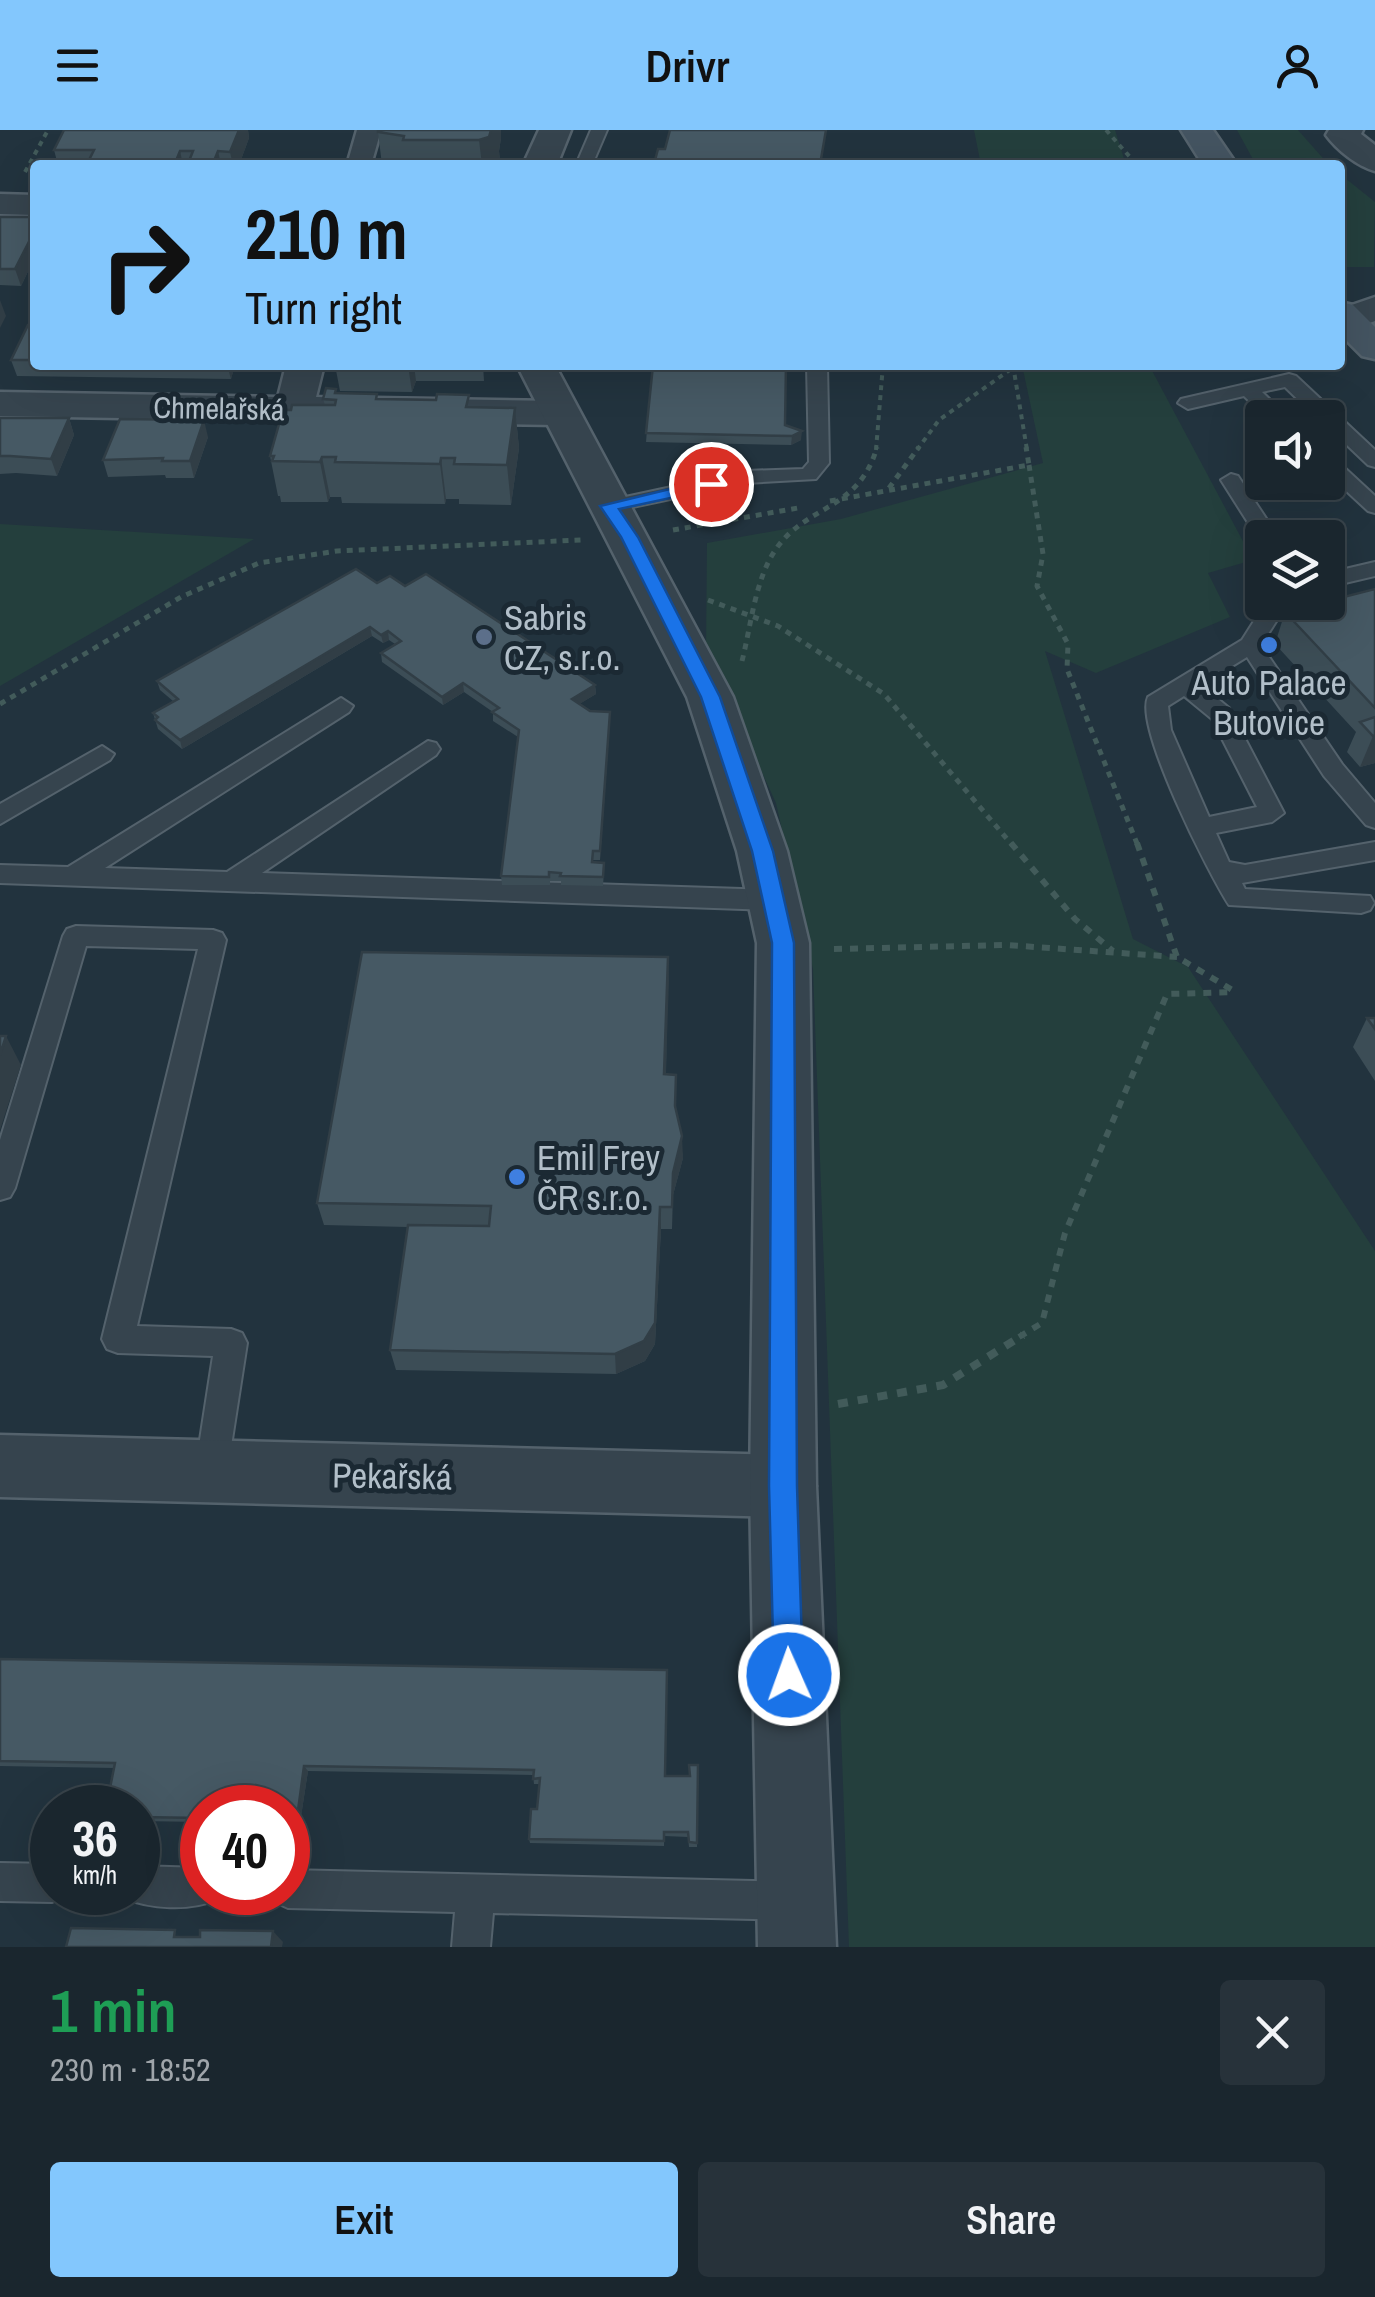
<!DOCTYPE html>
<meta charset="utf-8">
<style>
:root{--surface:#1a262e;--page:#27323a;--text:#f1f3f6;--muted:#9fa5aa;--line:#38434a;--accent:#83c7fd}
body{margin:0;font-family:"Archivo Narrow",sans-serif;background:var(--page);color:var(--text);height:100vh;display:flex;flex-direction:column;font-size:38px;white-space:nowrap}
*{box-sizing:border-box;margin:0}
p{font-size:32px;color:var(--muted)}
.icon{flex:none;width:55px;height:55px;fill:none;stroke:currentColor;stroke-width:2;stroke-linecap:round;stroke-linejoin:round}
.map{position:relative;height:1817px;overflow:hidden}
.drawer{display:flex;flex-direction:column;background:var(--surface);flex:1}
.drawer>*{flex:none}
.top-card{position:absolute;left:30px;top:30px;width:1315px;height:210px;border-radius:10px;box-shadow:0 10px 40px #0002,0 0 0 2px var(--line);background:#83c7fd;color:#111;overflow:hidden}
.controls{position:absolute;left:1245px;top:270px;display:grid;gap:20px}
.controls a{display:grid;place-items:center;width:100px;height:100px;border-radius:10px;background:var(--surface);box-shadow:0 10px 40px #0002,0 0 0 2px var(--line);font-size:50px}
.speed{position:absolute;left:30px;top:1655px;display:flex;gap:20px;font-size:50px;font-weight:700;text-align:center}
.speed>*{display:grid;place-content:center;width:130px;height:130px;border-radius:50%;background:var(--surface);box-shadow:0 10px 40px #0002,0 0 0 2px var(--line);line-height:1}
.speed small{font-size:25px;font-weight:400}
.speed .limit{border:15px solid #d22;background:#fff;color:#111}
.pin{position:absolute;display:grid;place-items:center;width:85px;height:85px;color:#fff;margin:-42px;border:5px solid #fff;border-radius:50%;box-shadow:0 2px 10px #0007}
.me{position:absolute;width:110px;margin:-55px;rotate:358deg;stroke-linejoin:round;filter:drop-shadow(0 0 8px #0008)}
.turn{display:flex;align-items:center;gap:35px;height:210px;padding:0 50px;font-size:45px}
.turn .icon{width:130px;height:130px;stroke-width:2.5}
.turn b{display:block;font-size:70px;line-height:85px}
.round{display:grid;place-items:center;flex:none;width:105px;height:105px;border-radius:10px;background:var(--page)}
.overview{display:flex;align-items:center;justify-content:space-between;height:170px;padding:0 50px}
h1{font-size:60px;font-weight:600;line-height:75px;color:#1e9e55}
.primary-button{display:flex;gap:20px;margin-top:auto;padding:20px 50px}
.primary-button a{flex:1;height:115px;border-radius:10px;background:var(--accent);color:#111;font-size:40px;font-weight:600;line-height:115px;text-align:center}
.primary-button a+a{background:var(--page);color:var(--text)}
header{display:flex;justify-content:space-between;align-items:center;height:130px;padding:0 50px;background:var(--accent);color:#111;font-size:45px;font-weight:600}
.map>svg:first-child{display:block}
.green{fill:#243f3d}
.lines{fill:none;stroke-linecap:round;stroke-linejoin:round}
.service-casing{stroke:#54626c;stroke-width:4}
.pedestrian-casing{stroke:#54626c;stroke-width:5}
.minor-casing{stroke:#54626c;stroke-width:5}
.tertiary-casing{stroke:#54626c;stroke-width:5}
.secondary-casing{stroke:#54626c;stroke-width:5}
.path-far3{stroke:#425b5a;stroke-width:4;stroke-dasharray:5 5;stroke-linecap:butt}
.path-far2{stroke:#425b5a;stroke-width:5;stroke-dasharray:6 6;stroke-linecap:butt}
.path-far1{stroke:#425b5a;stroke-width:6;stroke-dasharray:8 8;stroke-linecap:butt}
.path{stroke:#425b5a;stroke-width:8;stroke-dasharray:10 10;stroke-linecap:butt}
.service{fill:#36444e;fill-rule:evenodd}
.pedestrian{fill:#36444e;fill-rule:evenodd}
.minor{fill:#36444e;fill-rule:evenodd}
.tertiary{fill:#36444e;fill-rule:evenodd}
.secondary{fill:#445461;fill-rule:evenodd}
.wall{fill:#3c4d56}
.shaded-wall{fill:#313e46}
.building{fill:#465964;stroke:#313e46;stroke-width:2.5}
.route{fill:#1a73e8;stroke:#114b97;stroke-width:2.5}
.service-dot{fill:#5c6f8a;stroke:#1b2933;stroke-width:4}
.shop-dot{fill:#3f7fe0;stroke:#1b2933;stroke-width:4}
.labels{text-anchor:middle;dominant-baseline:central;stroke-width:10;stroke-linejoin:round;paint-order:stroke}
.far-street-label{font-size:30px;fill:#b2bfc9;stroke:#1b2933}
.poi-label{font-size:35px;fill:#b2bfc9;stroke:#1b2933;text-anchor:start}
.street-label{font-size:35px;fill:#b2bfc9;stroke:#1b2933}
</style>
<header><svg class="icon" aria-label="menu" viewBox="0 0 24 24"><path d="M4 6h16M4 12h16M4 18h16"/></svg>Drivr<svg class="icon" aria-label="person" viewBox="0 0 24 24"><circle cx="12" cy="8" r="4"/><path d="M4 21q1-7 8-7t8 7"/></svg></header>
<div class="map">
<svg width="1375" height="1817" viewBox="0 0 1375 1817">
<rect width="100%" height="100%" fill="#22333e"/>
<!-- green -->
<g class="green">
<polygon points="974,0 1115,0 1126,35 981,35"/>
<polygon points="1237,0 1298,0 1329,35 1256,35"/>
<polygon points="1340,44 1375,72 1374,137 1346,137 1340,130"/>
<polygon points="1022,235 1149,235 1253,430 1208,443 1230,487 1096,543 1045,521 1133,809 1188,837 1375,1121 1375,1817 849,1817 813,839 776,673 706,520 707,413 841,389 1043,333"/>
<polygon points="0,394 254,409 0,556"/>
</g>
<g class="lines">
<!-- service casing -->
<g class="service-casing">
<g id="service">
<polygon points="591,0 607,0 592,35 576,35"/>
<polygon points="807,235 827,235 829,333 816,349 746,353 609,382 602,380 599,376 602,372 746,341 803,339 809,332"/>
<polygon points="1289,244 1296,246 1375,320 1375,337 1368,335 1328,297 1328,288 1317,288 1285,257 1262,262 1289,288 1267,288 1244,266 1188,279 1178,273 1181,269"/>
<polygon points="1328,327 1335,329 1375,366 1375,383 1368,381 1328,344"/>
<polygon points="1231,344 1238,346 1279,408 1262,408 1261,413 1221,350"/>
<polygon points="1375,432 1375,446 1328,457 1328,443"/>
<path d="M1283 472H1317L1277 490 1261 515 1342 634 1375 673V698L1366 695 1324 646 1247 527 1201 555 1229 578 1284 683 1272 692 1216 703 1229 732 1245 735 1375 712V730L1242 753 1245 759 1370 766 1374 773 1370 780 1361 783 1229 775C1209 744 1134 597 1148 567L1242 510 1261 480ZM1184 566 1212 589 1257 677 1209 687 1171 600 1168 576Z"/>
<polygon points="341,568 353,576 349,582 105,738 227,742 428,611 436,613 440,619 436,625 262,743 774,760 783,763 787,770 783,777 774,780 0,753 0,735 68,737"/>
<polygon points="102,616 114,624 110,630 0,694 0,674"/>
<polygon points="76,796 213,800 222,803 226,810 137,1196 231,1199 242,1203 247,1213 227,1342 223,1353 211,1357 199,1353 195,1342 213,1226 118,1223 107,1219 102,1209 198,819 86,816 15,1058 10,1067 0,1070 0,1010 63,806 67,799"/>
<polygon points="0,1733 52,1734 52,1762 67,1762 65,1766 52,1772 0,1771"/>
<path d="M138 1736 202 1738V1762H219L215 1770C191 1781 149 1779 125 1768L122 1762H138Z"/>
<polygon points="288,1740 794,1752 807,1758 813,1771 807,1784 794,1790 493,1783 490,1817 452,1817 455,1782 288,1778 275,1772 270,1762 288,1762"/>
</g>
</g>
<!-- pedestrian casing -->
<g class="pedestrian-casing">
<polygon id="pedestrian" points="357,0 381,0 371,35 347,35"/>
</g>
<!-- minor casing -->
<g class="minor-casing">
<g id="minor">
<path d="M1329 0H1363L1361 4 1375 15V41C1357 36 1337 20 1326 5Z"/>
<polygon points="0,64 35,65 35,85 0,84"/>
<polygon points="1375,167 1375,191 1347,201 1340,199 1340,179"/>
<polygon points="286,235 324,235 316,267 558,271 572,275 578,283 572,291 558,295 0,286 0,262 278,267"/>
<polygon points="0,1305 783,1325 806,1334 816,1356 806,1378 783,1387 0,1367"/>
</g>
</g>
<!-- tertiary casing -->
<g class="tertiary-casing">
<g id="tertiary">
<polygon points="539,0 571,0 557,35 523,35"/>
<polygon points="517,235 555,235 733,567 787,721 809,813 816,1356 836,1817 758,1817 750,1356 757,813 737,721 687,567"/>
</g>
</g>
<!-- secondary casing -->
<g class="secondary-casing">
<g id="secondary">
<polygon points="1181,0 1213,0 1237,35 1203,35"/>
<polygon points="1340,172 1353,175 1375,197 1375,229 1362,226 1340,204"/>
</g>
</g>
<!-- path-far3 -->
<g class="path-far3">
<polyline points="1106,0 1137,35"/>
<polyline points="25,42 48,0"/>
<polyline points="1013,235 1027,320"/>
<polyline points="876,320 883,235"/>
<polyline points="917,320 939,290 1014,237"/>
</g>
<!-- path-far2 -->
<g class="path-far2">
<polyline points="1029,335 1043,424 1037,456 1068,514 1067,539 1138,716"/>
<polyline points="889,358 919,317"/>
<polyline points="830,371 1029,335 1026,317"/>
<polyline points="673,400 798,378"/>
<polyline points="708,470 778,496 884,564 1013,716"/>
<path d="M742 531C751 496 755 449 776 419 807 374 859 381 877 317"/>
<polyline points="0,574 181,467 259,433 337,421 581,410"/>
</g>
<!-- path-far1 -->
<g class="path-far1">
<polyline points="1011,713 1075,789 1113,821"/>
<polyline points="1137,713 1177,827 1234,861"/>
<polyline points="834,819 1007,815 1177,827"/>
<polyline points="1019,1207 1042,1193 1065,1103 1167,864 1234,862"/>
</g>
<!-- path -->
<polyline class="path" points="838,1274 943,1255 1023,1205"/>
<!-- service -->
<use href="#service" class="service"/>
<!-- pedestrian -->
<use href="#pedestrian" class="pedestrian"/>
<!-- minor -->
<use href="#minor" class="minor"/>
<!-- tertiary -->
<use href="#tertiary" class="tertiary"/>
<!-- secondary -->
<use href="#secondary" class="secondary"/>
</g>
<!-- wall -->
<g class="wall">
<polygon points="64,0 248,0 249,8 239,35 58,35 54,20"/>
<polygon points="378,2 501,8 499,21 500,32 499,35 382,35"/>
<polygon points="0,87 35,87 35,127 21,156 0,155"/>
<polygon points="35,194 35,235 235,235 231,249 17,246 11,230"/>
<polygon points="335,235 483,235 484,251 416,251 412,262 340,261"/>
<polygon points="625,235 786,235 785,295 801,310 791,315 646,312 652,239 625,238"/>
<polygon points="337,263 378,269 470,277 515,278 519,318 511,375 459,374 459,369 446,369 445,374 342,373 341,367 330,367 328,372 281,372 280,366 278,366 270,326 325,275 323,269"/>
<polygon points="0,288 69,288 74,305 57,346 16,343 0,344"/>
<polygon points="208,307 194,348 166,348 165,345 108,347 103,330"/>
<polygon points="377,453 405,456 595,555 596,564 579,574 610,591 600,730 593,730 593,732 604,741 603,756 561,755 561,751 550,751 550,755 502,755 501,746 518,607 493,591 493,582 464,562 443,575 382,532 381,523 395,514 389,510 383,513 372,506 182,619 158,599 153,583 173,571 160,560 157,551"/>
<polygon points="1375,459 1375,633 1360,637 1347,622 1356,602 1275,514 1285,482"/>
<polygon points="668,827 666,944 676,979 683,1028 673,1065 672,1099 661,1099 655,1214 645,1231 616,1244 396,1240 390,1220 407,1097 324,1095 317,1073"/>
<polygon points="1367,888 1375,888 1375,951 1353,917"/>
<polygon points="0,1529 665,1646 689,1646 698,1635 697,1717 689,1717 688,1707 664,1706 664,1716 530,1713 529,1709 537,1679 539,1654 534,1654 533,1645 308,1641 300,1693 288,1693 288,1678 202,1678 202,1692 138,1691 138,1678 114,1638 0,1636"/>
</g>
<!-- shaded-wall -->
<g class="shaded-wall">
<polygon points="239,0 248,0 249,8 239,35 233,35 230,22"/>
<polygon points="491,0 501,0 501,8 499,21 500,32 499,35 482,35 479,10"/>
<polygon points="180,21 183,35 177,35 176,31"/>
<polygon points="218,21 221,35 215,35 214,31"/>
<polygon points="35,100 35,127 21,156 15,139"/>
<polygon points="0,170 6,186 0,198"/>
<polygon points="227,235 235,235 231,249"/>
<polygon points="408,235 414,235 416,251 412,262"/>
<polygon points="515,278 519,318 511,375 507,335"/>
<polygon points="69,288 74,305 57,346 51,329"/>
<polygon points="204,290 208,307 194,348 190,331"/>
<polygon points="802,301 801,310 791,315 792,306"/>
<polygon points="322,327 330,367 328,372 320,332"/>
<polygon points="441,328 446,369 445,374 440,334"/>
<polygon points="370,497 372,506 182,619 180,610"/>
<polygon points="388,501 389,510 383,513 381,505"/>
<polygon points="463,553 464,562 443,575 442,567"/>
<polygon points="595,555 596,564 573,578 572,569"/>
<polygon points="610,582 610,591 600,730 600,721"/>
<polygon points="1375,605 1375,633 1360,637 1373,606"/>
<polygon points="668,827 669,850 665,967 664,944"/>
<polygon points="6,906 21,935 0,1000 0,925"/>
<polygon points="682,1006 683,1028 673,1065 672,1099 673,1043"/>
<polygon points="660,1077 661,1099 655,1214 645,1231 616,1244 615,1224"/>
<polygon points="304,1636 308,1641 300,1693 297,1688"/>
<polygon points="273,1801 283,1812 282,1817 271,1817"/>
</g>
<!-- building -->
<g class="building">
<polygon points="64,0 239,0 230,22 218,21 214,31 189,31 193,21 180,21 176,31 89,30 94,20 54,20"/>
<polygon points="378,0 491,0 489,7 479,10 403,10 404,6 378,2"/>
<polygon points="670,0 826,0 820,35 654,34 658,19 665,19"/>
<polygon points="0,87 35,87 35,100 15,139 0,139"/>
<polygon points="35,194 35,230 11,230 28,195"/>
<polygon points="653,235 786,235 785,295 802,301 792,306 646,303"/>
<polygon points="326,258 336,259 335,263 377,264 376,269 436,270 437,264 469,265 466,277 515,278 507,335 454,334 455,328 441,328 440,334 335,332 336,327 322,327 320,332 272,331 274,326 270,326 283,280 291,280 292,275 335,275 336,270 323,269"/>
<polygon points="0,288 69,288 51,329 10,326 0,326"/>
<polygon points="120,289 204,290 190,331 162,331 163,328 103,330"/>
<polygon points="356,439 377,453 390,446 405,456 426,444 595,555 572,569 590,581 610,582 600,721 593,721 592,732 604,733 603,747 560,746 561,743 549,742 549,747 501,746 519,600 492,582 499,578 463,553 442,567 381,523 401,511 388,501 381,505 370,497 180,610 155,590 158,587 153,583 178,569 157,551"/>
<polygon points="1375,459 1375,578 1285,482"/>
<polygon points="1375,587 1375,605 1373,606 1360,592"/>
<polygon points="362,822 668,827 664,944 676,945 675,976 682,1006 673,1043 672,1077 660,1077 655,1193 644,1211 615,1224 390,1220 408,1095 489,1096 491,1076 317,1073"/>
<polygon points="1367,888 1375,888 1375,899"/>
<polygon points="0,906 6,906 0,925"/>
<polygon points="0,1529 667,1540 665,1646 690,1646 689,1635 698,1635 697,1713 689,1712 688,1702 664,1702 664,1711 529,1709 531,1679 537,1679 540,1648 533,1649 534,1640 304,1636 297,1688 288,1688 288,1678 202,1678 202,1688 138,1687 138,1678 106,1678 115,1633 0,1631"/>
<polygon points="71,1798 175,1800 174,1807 200,1807 200,1800 273,1801 271,1817 66,1817"/>
</g>
<!-- route -->
<polygon class="route" points="711,349 720,354 717,358 619,379 638,407 720,567 773,721 794,813 797,1356 803,1545 799,1555 789,1559 778,1555 774,1545 769,1356 772,813 752,721 701,567 621,407 600,376"/>
<!-- markers -->
<circle class="service-dot" cx="484" cy="507" r="10"/>
<g class="shop-dot">
<circle cx="1269" cy="515" r="10"/>
<circle cx="517" cy="1047" r="10"/>
</g>
<g class="labels">
<!-- far-street labels -->
<g class="far-street-label">
<text transform="translate(219 278) rotate(1)">Chmelařská</text>
</g>
<!-- poi labels -->
<g class="poi-label">
<text x="504" y="487">Sabris<tspan x="504" dy="40">CZ, s.r.o.</tspan></text>
<text x="1269" y="552" text-anchor="middle">Auto Palace<tspan x="1269" dy="40">Butovice</tspan></text>
<text x="537" y="1027">Emil Frey<tspan x="537" dy="40">ČR s.r.o.</tspan></text>
</g>
<!-- street labels -->
<g class="street-label">
<text transform="translate(392 1346) rotate(1)">Pekařská</text>
</g>
</g>
</svg>
<div class="controls">
<a><svg class="icon" aria-label="sound" viewBox="0 0 24 24"><path d="M4 9h4l5-4v14l-5-4H4zM17 9q2 3 0 6"/></svg></a>
<a><svg class="icon" aria-label="layers" viewBox="0 0 24 24"><path d="M12 4l9 5-9 5-9-5zM3 14l9 5 9-5"/></svg></a>
</div>
<div class="speed"><div>36<small>km/h</small></div><div class="limit">40</div></div>
<div class="pin" style="left:711px;top:354px;background:#d93025"><svg class="icon" aria-label="arrive" viewBox="0 0 24 24"><path d="M6 21V4h12l-3 4 3 4H6"/></svg></div>
<svg class="me" style="left:789px;top:1545px" viewBox="-20 -20 40 40"><circle r="17" fill="#1a73e8" stroke="#fff" stroke-width="3"/><path d="M0-11L8 9 0 5-8 9z" fill="#fff"/></svg>
<div class="top-card">
<div class="turn"><svg class="icon" aria-label="right" viewBox="0 0 24 24"><path d="M7 20v-9h11M14 6l5 5-5 5"/></svg><div><b>210 m</b>Turn right</div></div>
</div>
</div>
<section class="drawer">
<div class="overview"><div><h1>1 min</h1><p>230 m · 18:52</p></div><a class="round"><svg class="icon" aria-label="close" viewBox="0 0 24 24"><path d="M6 6l12 12M18 6L6 18"/></svg></a></div>
<div class="primary-button"><a>Exit</a><a>Share</a></div>
</section>
